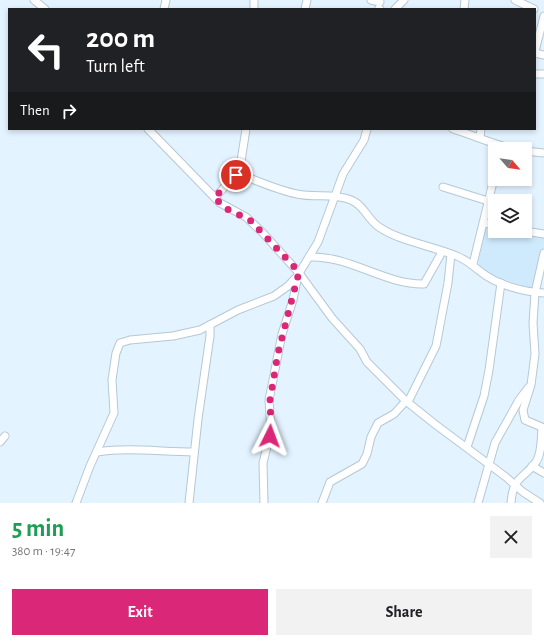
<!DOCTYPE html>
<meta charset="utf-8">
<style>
:root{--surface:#fff;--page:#f2f2f2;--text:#202124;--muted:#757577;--accent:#db2777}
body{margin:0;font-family:"Alegreya Sans",sans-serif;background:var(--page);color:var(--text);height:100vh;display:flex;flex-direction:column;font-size:15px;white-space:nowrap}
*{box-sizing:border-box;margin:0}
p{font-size:13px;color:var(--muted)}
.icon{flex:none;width:22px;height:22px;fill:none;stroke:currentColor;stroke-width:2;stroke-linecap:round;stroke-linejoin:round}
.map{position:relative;height:503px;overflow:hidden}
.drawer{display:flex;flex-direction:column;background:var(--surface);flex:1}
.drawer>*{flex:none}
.guide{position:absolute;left:8px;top:8px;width:528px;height:122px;border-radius:0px;box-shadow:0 2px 6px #0003;background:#202124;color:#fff;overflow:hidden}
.needle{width:26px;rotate:118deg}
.controls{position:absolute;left:488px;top:142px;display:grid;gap:8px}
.controls a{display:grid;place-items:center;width:44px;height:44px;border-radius:0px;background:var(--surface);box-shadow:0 2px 6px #0003;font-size:20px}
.pin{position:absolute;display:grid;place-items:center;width:34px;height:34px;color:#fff;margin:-17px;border:2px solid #fff;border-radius:50%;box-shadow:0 1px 4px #0007}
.me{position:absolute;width:44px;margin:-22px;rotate:3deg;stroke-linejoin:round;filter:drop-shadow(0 0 3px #0008)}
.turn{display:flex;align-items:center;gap:14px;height:84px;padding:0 12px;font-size:18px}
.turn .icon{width:52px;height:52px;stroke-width:2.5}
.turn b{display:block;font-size:28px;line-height:34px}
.then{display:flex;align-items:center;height:38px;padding:0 12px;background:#0003;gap:8px;font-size:15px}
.round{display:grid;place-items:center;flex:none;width:42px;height:42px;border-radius:0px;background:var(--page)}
.overview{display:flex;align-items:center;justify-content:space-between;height:68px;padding:0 12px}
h1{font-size:24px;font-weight:700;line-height:30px;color:#1e9e55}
.button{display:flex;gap:8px;margin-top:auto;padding:8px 12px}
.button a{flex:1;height:46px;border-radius:0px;background:var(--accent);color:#fff;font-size:16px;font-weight:700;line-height:46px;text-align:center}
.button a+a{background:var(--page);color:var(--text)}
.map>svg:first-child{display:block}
.built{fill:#cfe9fd}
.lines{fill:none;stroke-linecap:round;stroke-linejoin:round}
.minor-casing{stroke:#b5c8d6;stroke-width:9}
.minor{stroke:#fff;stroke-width:7}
.route{stroke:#db2777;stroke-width:7;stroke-dasharray:0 12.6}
</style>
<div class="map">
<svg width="544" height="503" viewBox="0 0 544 503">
<rect width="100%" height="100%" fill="#e3f3ff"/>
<!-- built -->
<polygon class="built" points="485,229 544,238 544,246 534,289 477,271"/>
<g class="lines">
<!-- minor casing -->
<g class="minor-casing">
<g id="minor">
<polyline points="34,0 45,9"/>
<polyline points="371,0 380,2"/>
<polyline points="515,0 534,9"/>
<polyline points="379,8 380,9"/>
<polyline points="164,9 166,0"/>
<polyline points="254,9 254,0"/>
<polyline points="305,9 307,0"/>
<polyline points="395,9 404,0"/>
<polyline points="464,9 465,0"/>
<polyline points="535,51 544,16"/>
<polyline points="535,53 544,55"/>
<polyline points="535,74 544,74"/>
<polyline points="148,129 220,203 246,217 263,233 299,273 332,318 360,349 367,362 406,401 436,425 506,477 523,492 540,503"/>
<path d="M453 129C473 135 494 145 514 149"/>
<polyline points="480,137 481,129"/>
<polyline points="525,151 544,153"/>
<polyline points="239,174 246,129"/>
<polyline points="443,187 488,201"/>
<path d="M214 197C226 190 227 177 239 174 258 181 277 190 297 194 315 198 333 193 351 200 364 205 368 220 379 227 401 242 434 246 459 257 468 261 473 266 481 272 497 285 524 292 544 293"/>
<polyline points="484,223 495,225"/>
<polyline points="525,231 544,234"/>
<polyline points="544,253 535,293 533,323 535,354 531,385 523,410 525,420 544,428"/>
<path d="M309 257C349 255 385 285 424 284L442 252"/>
<polyline points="473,264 495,174"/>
<polyline points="408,402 436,346 448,283 451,254"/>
<polyline points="0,442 5,436"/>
<polyline points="467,447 484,396 489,370 501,283"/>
<path d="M97 452C129 447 161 452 194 452"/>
<polyline points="532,466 544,473"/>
<polyline points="76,503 90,466 114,413 112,380 116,353 120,343 130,340 173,336 200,330 238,310 274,296 288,286 298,275 318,242 343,174 364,140 367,129"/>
<polyline points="189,503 198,419 210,336 210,325"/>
<polyline points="264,503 263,463 271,430 269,400 282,334 293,300 298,275"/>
<polyline points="322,503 330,482 362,464 367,454 371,437 378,423 394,414 406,401"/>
<polyline points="478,503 495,443 519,400 529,387"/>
<path d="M511 503C513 476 523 480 536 462 542 453 541 439 542 428"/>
</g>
</g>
<!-- minor -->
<use href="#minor" class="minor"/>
</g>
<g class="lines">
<!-- route -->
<path class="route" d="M236 175C226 179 224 191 214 197L225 208 250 220 299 272 278 353 270 400 271 425 270 436"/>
</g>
</svg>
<div class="controls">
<a><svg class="needle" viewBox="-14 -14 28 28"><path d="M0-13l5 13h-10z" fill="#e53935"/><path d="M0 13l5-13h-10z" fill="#757577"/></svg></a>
<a><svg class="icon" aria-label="layers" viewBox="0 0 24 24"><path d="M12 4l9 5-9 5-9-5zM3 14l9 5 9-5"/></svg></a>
</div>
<div class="pin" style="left:236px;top:175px;background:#d93025"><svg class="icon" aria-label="arrive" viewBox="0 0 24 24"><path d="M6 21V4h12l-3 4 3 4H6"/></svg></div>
<svg class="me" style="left:270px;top:436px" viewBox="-20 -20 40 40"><path d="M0-17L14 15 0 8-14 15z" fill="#db2777" stroke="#fff" stroke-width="4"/></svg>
<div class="guide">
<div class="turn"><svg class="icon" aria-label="left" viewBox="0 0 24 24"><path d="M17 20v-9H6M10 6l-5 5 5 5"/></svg><div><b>200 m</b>Turn left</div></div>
<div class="then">Then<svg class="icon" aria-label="right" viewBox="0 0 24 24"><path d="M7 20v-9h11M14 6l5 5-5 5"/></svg></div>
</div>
</div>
<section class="drawer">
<div class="overview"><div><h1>5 min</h1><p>380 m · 19:47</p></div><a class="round"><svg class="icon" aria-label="close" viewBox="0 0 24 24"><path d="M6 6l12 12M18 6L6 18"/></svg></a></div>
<div class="button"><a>Exit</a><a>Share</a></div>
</section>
